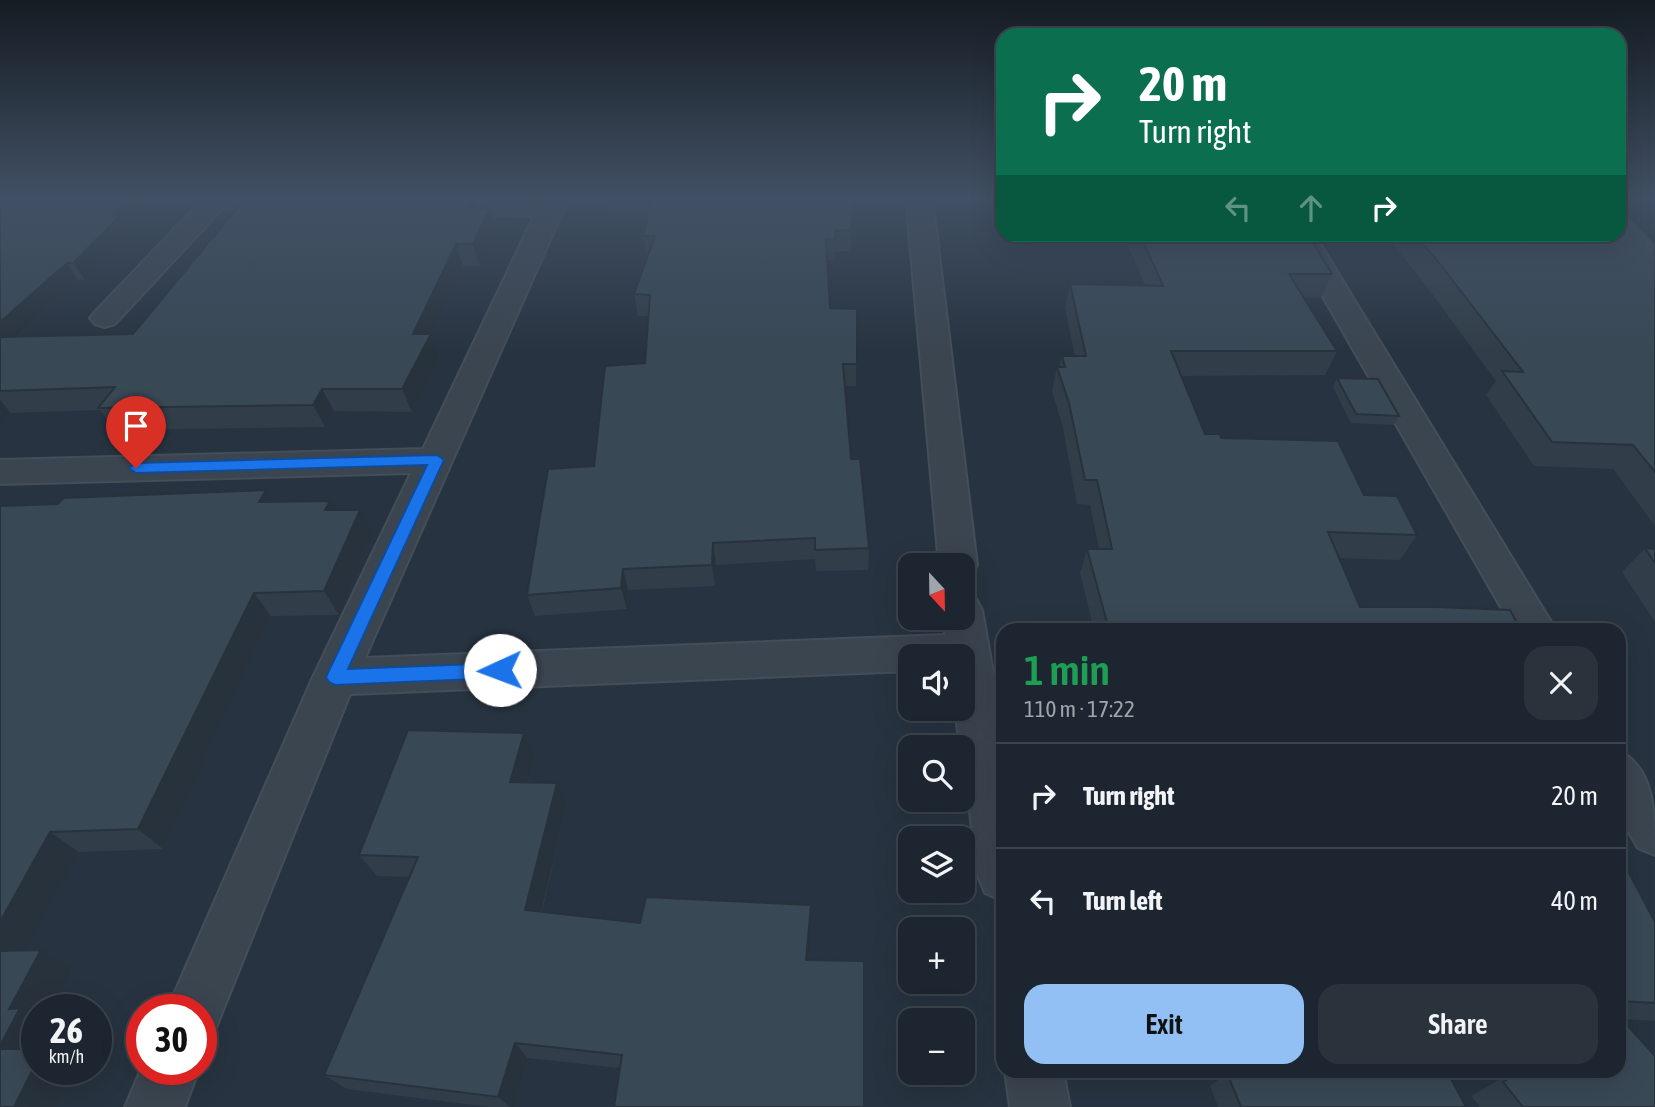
<!DOCTYPE html>
<meta charset="utf-8">
<style>
:root{--surface:#1d2630;--page:#2a323c;--text:#f1f3f6;--muted:#a0a5ab;--line:#3b434c;--accent:#92bff4}
body{margin:0;font-family:"Asap Condensed",sans-serif;background:var(--page);color:var(--text);height:100vh;display:flex;flex-direction:column;font-size:26px;white-space:nowrap}
*{box-sizing:border-box;margin:0}
p{font-size:23px;color:var(--muted)}
.icon{flex:none;width:38px;height:38px;fill:none;stroke:currentColor;stroke-width:2;stroke-linecap:round;stroke-linejoin:round}
.map{position:relative;flex:1;overflow:hidden}
.panel{position:absolute;left:996px;top:623px;width:630px;height:455px;display:flex;flex-direction:column;background:var(--surface);border-radius:21px;box-shadow:0 7px 28px #0002,0 0 0 2px var(--line)}
.panel>*{flex:none}
.banner{position:absolute;left:996px;top:28px;width:630px;height:214px;border-radius:21px;box-shadow:0 7px 28px #0002,0 0 0 2px var(--line);background:#0b6e4f;color:#fff;overflow:hidden}
.needle{width:46px;rotate:158deg}
.controls{position:absolute;left:898px;top:553px;display:grid;gap:14px}
.controls a{display:grid;place-items:center;width:77px;height:77px;border-radius:14px;background:var(--surface);box-shadow:0 7px 28px #0002,0 0 0 2px var(--line);font-size:35px}
.speed{position:absolute;left:21px;top:994px;display:flex;gap:14px;font-size:35px;font-weight:700;text-align:center}
.speed>*{display:grid;place-content:center;width:91px;height:91px;border-radius:50%;background:var(--surface);box-shadow:0 7px 28px #0002,0 0 0 2px var(--line);line-height:1}
.speed small{font-size:18px;font-weight:400}
.speed .limit{border:10px solid #d22;background:#fff;color:#111}
.pin{position:absolute;display:grid;place-items:center;width:60px;height:60px;color:#fff;margin:-72px -30px;border-radius:50% 50% 50% 0;rotate:-45deg;box-shadow:0 0 7px #0007}
.pin .icon{rotate:45deg}
.me{position:absolute;width:77px;margin:-38px;rotate:268deg;stroke-linejoin:round;filter:drop-shadow(0 0 5px #0008)}
.turn{display:flex;align-items:center;gap:24px;height:147px;padding:0 28px;font-size:32px}
.turn .icon{width:91px;height:91px;stroke-width:2.5}
.turn b{display:block;font-size:49px;line-height:60px}
.lanes{display:flex;align-items:center;height:66px;padding:0 28px;background:#0003;justify-content:center;gap:35px;direction:ltr}
.lanes .off{opacity:.35}
.round{display:grid;place-items:center;flex:none;width:74px;height:74px;border-radius:21px;background:var(--page)}
.head{display:flex;align-items:center;justify-content:space-between;height:119px;padding:0 28px}
h1{font-size:42px;font-weight:600;line-height:52px;color:#1e9e55}
.primary-button{display:flex;gap:14px;margin-top:auto;padding:14px 28px}
.primary-button a{flex:1;height:80px;border-radius:21px;background:var(--accent);color:#111;font-size:28px;font-weight:600;line-height:80px;text-align:center}
.primary-button a+a{background:var(--page);color:var(--text)}
ul{padding:0;list-style:none}
li{display:flex;align-items:center;gap:21px;height:105px;padding:0 28px;border-top:2px solid var(--line)}
li div{flex:1}
li b{display:block;font-size:26px}
li em{font-style:normal}
.map>svg:first-child{display:block}
.lines{fill:none;stroke-linecap:round;stroke-linejoin:round}
.minor-casing{stroke:#444e59;stroke-width:4}
.minor{fill:#3b4550;fill-rule:evenodd}
.wall{fill:#313e49}
.shaded-wall{fill:#28323c}
.building{fill:#394855;stroke:#28323c;stroke-width:2}
.route{fill:#1a73e8;stroke:#114b97;stroke-width:2}
</style>
<div class="map">
<svg width="1655" height="1107" viewBox="0 0 1655 1107">
<rect width="100%" height="100%" fill="#273340"/>
<g class="lines">
<!-- minor casing -->
<g class="minor-casing">
<g id="minor">
<polygon points="205,197 303,197 309,203 305,208 296,211 222,209 115,324 105,327 95,324 90,318 95,312"/>
<polygon points="543,197 569,197 365,658 945,635 943,618 962,618 962,594 976,599 982,610 1003,728 1003,901 985,893 978,876 962,747 960,747 955,709 962,709 962,656 910,656 910,671 350,694 215,1030 201,1035 201,1010 167,1010 313,677 411,473 0,484 0,460 423,449 534,216 423,214 414,211 410,206 414,201 423,198 541,201"/>
<polygon points="906,197 932,197 977,565 972,575 962,578 962,565 939,565"/>
<polygon points="1287,234 1314,234 1556,630 1514,630"/>
<path d="M1619 751C1655 768 1655 815 1655 855L1638 848 1619 815Z"/>
<polygon points="142,1067 199,1069 185,1107 125,1107"/>
<polygon points="1005,1071 1063,1071 1070,1107 1010,1107"/>
</g>
</g>
<!-- minor -->
<use href="#minor" class="minor"/>
</g>
<!-- wall -->
<g class="wall">
<polygon points="0,197 159,197 128,227 131,232 85,280 78,280 17,337 133,334 251,197 489,197 473,198 476,208 490,208 496,229 480,266 463,266 431,335 439,356 412,412 334,411 325,427 115,430 100,410 11,413 0,430"/>
<polygon points="606,197 855,197 851,251 835,252 835,260 827,260 830,308 857,309 856,386 845,386 851,459 869,548 868,570 816,571 815,559 716,565 715,586 628,590 627,609 535,616 527,595 594,466 645,363 648,316 638,316 634,294 647,257 643,236 648,216 609,215"/>
<polygon points="1053,234 1308,234 1332,274 1321,298 1304,298 1337,351 1325,375 1181,376 1205,434 1221,438 1364,495 1417,535 1400,560 1339,558 1360,607 1521,630 1094,630 1080,573 1087,549 1099,549 1090,505 1077,504 1063,428 1052,391 1057,367 1059,367 1062,356 1075,356 1065,308 1070,284 1145,285 1124,237 1056,241"/>
<polygon points="1385,234 1619,234 1655,243 1655,526 1613,469 1534,466 1486,395 1496,381 1427,287"/>
<polygon points="1337,378 1399,416 1394,425 1351,423 1333,387"/>
<polygon points="266,490 273,501 335,510 373,534 339,615 271,616 163,849 79,852 26,951 72,967 37,1010 0,1107 58,504"/>
<polygon points="1645,548 1655,549 1655,622 1622,572"/>
<polygon points="524,733 535,756 528,783 557,783 567,805 542,912 640,923 811,905 811,925 808,960 620,1068 528,1058 514,1107 489,1107 347,1089 324,1075 410,877 377,876 359,855"/>
<polygon points="1619,854 1655,922 1655,1021 1622,1019 1655,1107 1480,1107 1471,1096 1515,1071 1619,1071"/>
<polygon points="1235,1071 1447,1071 1466,1107 1218,1107 1210,1086 1227,1073"/>
</g>
<!-- shaded-wall -->
<g class="shaded-wall">
<polygon points="133,197 159,197 128,227 131,232 85,280 73,263 113,215"/>
<polygon points="473,197 479,217 467,208"/>
<polygon points="854,197 855,197 851,251 851,230"/>
<polygon points="490,208 496,229 480,266 473,244"/>
<polygon points="456,244 463,266 431,335 439,356 412,412 402,389 413,334"/>
<polygon points="67,263 78,280 0,352 0,322"/>
<polygon points="322,389 334,411 325,427 313,405"/>
<polygon points="0,400 11,413 0,430"/>
<polygon points="266,490 281,514 259,502"/>
<polygon points="330,501 343,525 325,510"/>
<polygon points="360,510 373,534 339,615 324,591"/>
<polygon points="713,543 716,565 715,586 712,565"/>
<polygon points="623,569 628,590 627,609 621,588"/>
<polygon points="254,593 271,616 163,849 138,829"/>
<polygon points="524,733 535,756 522,804 510,782"/>
<polygon points="557,783 567,805 537,929 525,910"/>
<polygon points="50,832 79,852 17,968 0,959 0,922"/>
<polygon points="811,905 811,925 807,978 806,960"/>
<polygon points="41,950 72,967 50,1010 37,1010 37,1056 0,1049 9,1009"/>
<polygon points="515,1043 528,1058 514,1107 510,1107 498,1097"/>
<polygon points="37,1061 37,1069 73,1069 55,1107 14,1107"/>
</g>
<!-- building -->
<g class="building">
<polygon points="0,197 133,197 113,215 121,215 73,263 67,263 0,322"/>
<polygon points="251,197 473,197 467,208 490,208 473,244 456,244 413,334 431,334 402,389 322,389 313,405 98,408 115,387 0,391 0,337 133,334 243,201 248,201"/>
<polygon points="652,197 854,197 851,230 835,231 835,240 826,239 830,308 857,309 857,364 843,364 851,459 860,459 869,548 815,550 815,538 713,543 712,565 623,569 621,588 527,595 548,469 594,466 605,366 645,363 650,295 634,294 655,236 643,236"/>
<polygon points="1619,206 1655,243 1655,472 1633,445 1552,442 1502,371 1523,372 1440,264 1415,234 1619,234"/>
<polygon points="1140,234 1308,234 1332,274 1289,274 1337,351 1171,351 1205,434 1220,434 1221,438 1338,441 1364,495 1397,496 1417,535 1328,532 1360,607 1436,607 1510,610 1521,630 1109,630 1087,549 1112,549 1097,480 1085,480 1069,403 1057,367 1065,367 1062,356 1086,356 1070,284 1163,286"/>
<polygon points="1337,378 1378,379 1399,416 1356,414"/>
<polygon points="266,490 259,502 330,501 325,510 360,510 324,591 254,593 138,829 50,832 0,922 0,506 58,504 63,498"/>
<polygon points="1645,548 1655,549 1655,563"/>
<polygon points="408,730 524,733 510,782 557,783 525,910 640,923 646,897 811,905 806,960 864,961 864,1107 614,1107 622,1055 515,1043 498,1097 324,1075 418,857 359,855"/>
<polygon points="1619,854 1655,922 1655,1003 1619,1001"/>
<polygon points="41,950 9,1009 20,1008 0,1046 0,951"/>
<polygon points="1619,1016 1655,1056 1655,1107 1523,1107 1503,1082 1522,1071 1619,1071"/>
<polygon points="0,1049 37,1049 37,1061 14,1107 0,1107"/>
<polygon points="1238,1071 1447,1071 1466,1107 1241,1107 1227,1073"/>
</g>
<!-- sky -->
<linearGradient id="sky" x2="0" y2="1"><stop stop-color="#151c23"/><stop offset="0.56" stop-color="#415064"/><stop offset="1" stop-color="#415064" stop-opacity="0"/></linearGradient>
<rect width="1655" height="352" fill="url(#sky)"/>
<!-- route -->
<polygon class="route" points="437,455 444,460 348,669 500,663 506,665 509,670 506,675 500,678 335,685 329,682 326,677 427,465 136,473 129,468 136,463"/>
</svg>
<div class="controls">
<a><svg class="needle" viewBox="-14 -14 28 28"><path d="M0-13l5 13h-10z" fill="#e53935"/><path d="M0 13l5-13h-10z" fill="#a0a5ab"/></svg></a>
<a><svg class="icon" aria-label="sound" viewBox="0 0 24 24"><path d="M4 9h4l5-4v14l-5-4H4zM17 9q2 3 0 6"/></svg></a>
<a><svg class="icon" aria-label="search" viewBox="0 0 24 24"><circle cx="10" cy="10" r="6"/><path d="M15 15l6 6"/></svg></a>
<a><svg class="icon" aria-label="layers" viewBox="0 0 24 24"><path d="M12 4l9 5-9 5-9-5zM3 14l9 5 9-5"/></svg></a>
<a>+</a>
<a>−</a>
</div>
<div class="speed"><div>26<small>km/h</small></div><div class="limit">30</div></div>
<div class="pin" style="left:136px;top:468px;background:#d93025"><svg class="icon" aria-label="arrive" viewBox="0 0 24 24"><path d="M6 21V4h12l-3 4 3 4H6"/></svg></div>
<svg class="me" style="left:500px;top:670px" viewBox="-20 -20 40 40"><circle r="19" fill="#fff"/><path d="M0-13L10 11 0 6-10 11z" fill="#1a73e8"/></svg>
<div class="banner">
<div class="turn"><svg class="icon" aria-label="right" viewBox="0 0 24 24"><path d="M7 20v-9h11M14 6l5 5-5 5"/></svg><div><b>20 m</b>Turn right</div></div>
<div class="lanes"><svg class="icon off" aria-label="left" viewBox="0 0 24 24"><path d="M17 20v-9H6M10 6l-5 5 5 5"/></svg><svg class="icon off" aria-label="ahead" viewBox="0 0 24 24"><path d="M12 20V5M6 11l6-6 6 6"/></svg><svg class="icon" aria-label="right" viewBox="0 0 24 24"><path d="M7 20v-9h11M14 6l5 5-5 5"/></svg></div>
</div>
<section class="panel">
<div class="head"><div><h1>1 min</h1><p>110 m · 17:22</p></div><a class="round"><svg class="icon" aria-label="close" viewBox="0 0 24 24"><path d="M6 6l12 12M18 6L6 18"/></svg></a></div>
<ul>
<li><svg class="icon" aria-label="right" viewBox="0 0 24 24"><path d="M7 20v-9h11M14 6l5 5-5 5"/></svg><div><b>Turn right</b></div><em>20 m</em></li>
<li><svg class="icon" aria-label="left" viewBox="0 0 24 24"><path d="M17 20v-9H6M10 6l-5 5 5 5"/></svg><div><b>Turn left</b></div><em>40 m</em></li>
</ul>
<div class="primary-button"><a>Exit</a><a>Share</a></div>
</section>
</div>
